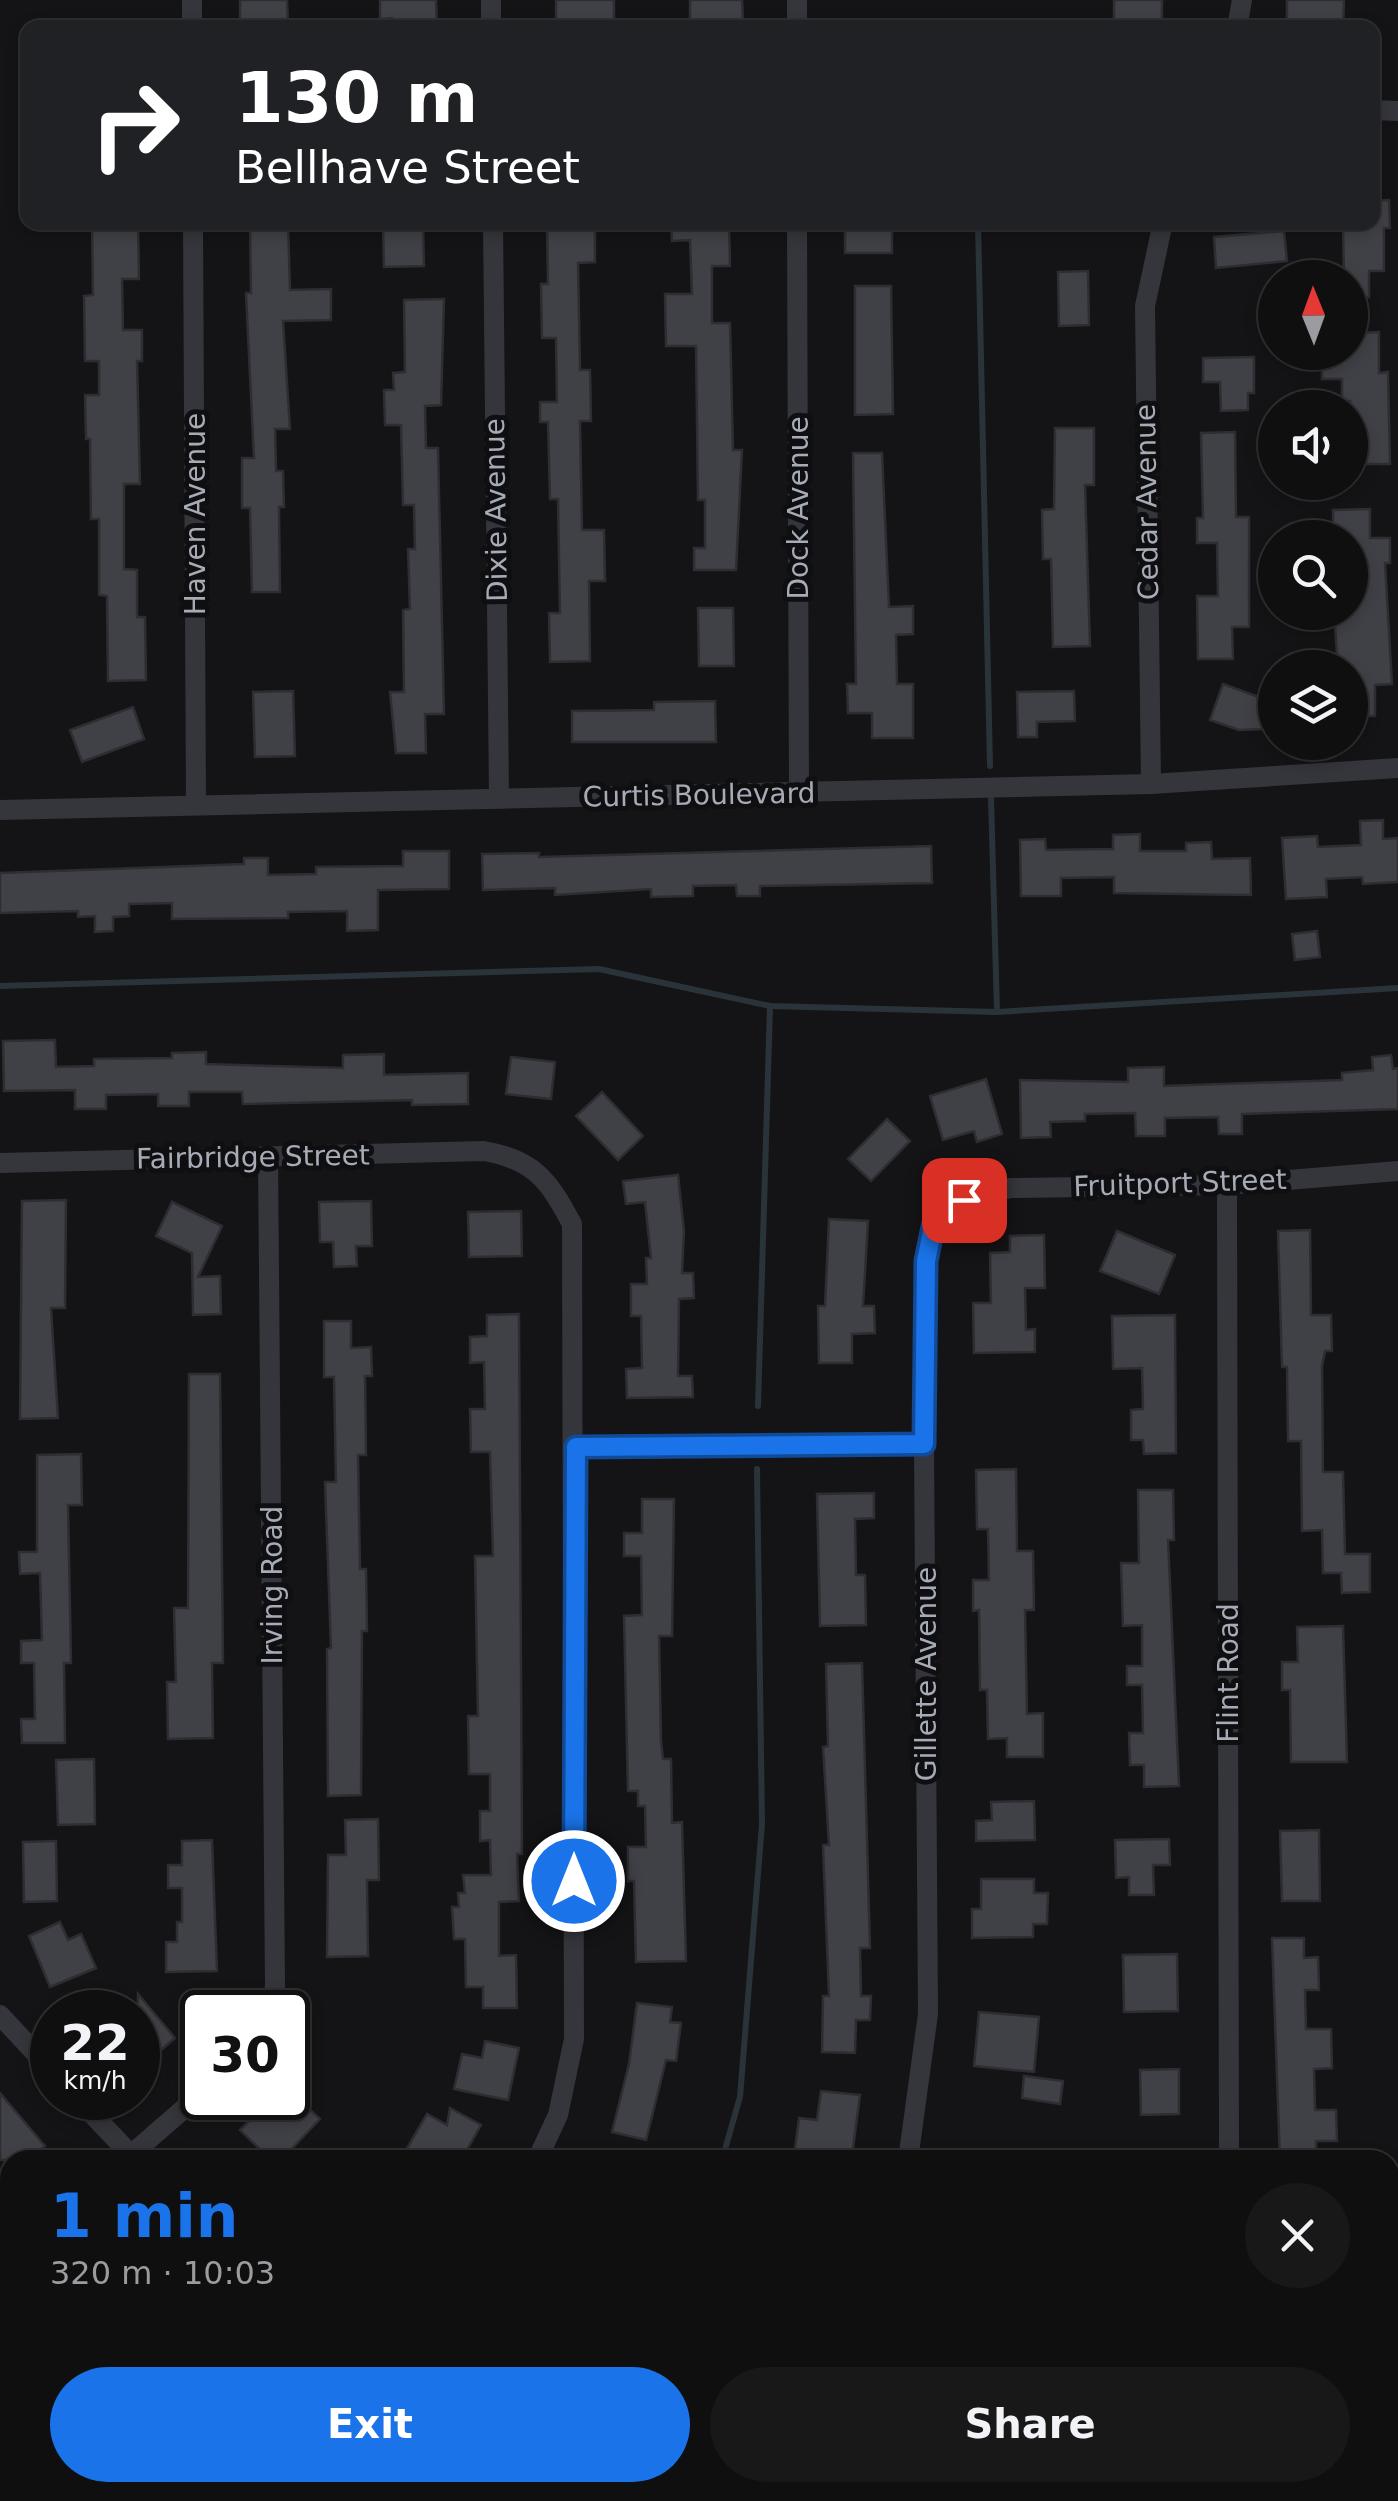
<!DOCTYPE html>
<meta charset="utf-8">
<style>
:root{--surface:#0f0f10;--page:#181819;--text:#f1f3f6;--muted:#9b9c9f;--line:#2f2f30;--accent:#1a73e8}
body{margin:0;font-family:"DejaVu Sans",sans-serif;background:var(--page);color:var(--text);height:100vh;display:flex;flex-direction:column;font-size:38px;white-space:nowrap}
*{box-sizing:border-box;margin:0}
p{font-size:32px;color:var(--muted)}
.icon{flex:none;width:55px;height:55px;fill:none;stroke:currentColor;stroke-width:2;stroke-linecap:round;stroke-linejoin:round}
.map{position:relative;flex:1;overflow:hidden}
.side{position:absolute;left:0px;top:2150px;width:1400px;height:352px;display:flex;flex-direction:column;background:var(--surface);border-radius:30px 30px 0 0;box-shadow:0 5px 15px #0003,0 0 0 2px var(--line)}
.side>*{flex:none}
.guide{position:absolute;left:20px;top:20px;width:1360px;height:210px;border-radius:20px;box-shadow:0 5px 15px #0003,0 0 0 2px var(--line);background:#202124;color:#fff;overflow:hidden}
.needle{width:65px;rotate:359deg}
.tools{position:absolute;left:1258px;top:260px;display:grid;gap:20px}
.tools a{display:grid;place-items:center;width:110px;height:110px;border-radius:50%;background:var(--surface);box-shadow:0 5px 15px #0003,0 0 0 2px var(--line);font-size:50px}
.speed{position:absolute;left:30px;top:1990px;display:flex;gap:20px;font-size:50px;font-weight:700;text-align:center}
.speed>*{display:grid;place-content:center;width:130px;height:130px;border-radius:50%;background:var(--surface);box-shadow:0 5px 15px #0003,0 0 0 2px var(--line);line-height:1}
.speed small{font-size:25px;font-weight:400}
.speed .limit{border:5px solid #111;border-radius:15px;background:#fff;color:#111}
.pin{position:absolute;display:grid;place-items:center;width:85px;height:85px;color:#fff;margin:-42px;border-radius:20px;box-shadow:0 5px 15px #0006}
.me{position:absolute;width:110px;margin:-55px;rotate:0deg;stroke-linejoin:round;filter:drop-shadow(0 0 8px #0008)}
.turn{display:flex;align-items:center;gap:35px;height:210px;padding:0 50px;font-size:45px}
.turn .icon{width:130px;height:130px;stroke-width:2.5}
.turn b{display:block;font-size:70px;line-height:85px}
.round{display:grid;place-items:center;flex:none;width:105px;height:105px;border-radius:52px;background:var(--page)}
.summary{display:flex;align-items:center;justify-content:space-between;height:170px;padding:0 50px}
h1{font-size:60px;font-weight:700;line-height:75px;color:var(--accent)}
.button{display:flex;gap:20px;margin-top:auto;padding:20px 50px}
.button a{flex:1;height:115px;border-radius:60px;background:var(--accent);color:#fff;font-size:40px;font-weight:700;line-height:115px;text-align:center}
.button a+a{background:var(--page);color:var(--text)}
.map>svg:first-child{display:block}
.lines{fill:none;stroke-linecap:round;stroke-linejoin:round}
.stream{stroke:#2b333a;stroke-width:6}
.building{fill:#404146;stroke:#2e2e32;stroke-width:2.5}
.path{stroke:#3b3d42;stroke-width:4;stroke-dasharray:5 8;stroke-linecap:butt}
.street{stroke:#35363b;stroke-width:20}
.route-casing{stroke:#114b97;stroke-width:25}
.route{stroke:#1a73e8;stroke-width:18}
.labels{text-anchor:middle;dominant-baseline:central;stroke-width:10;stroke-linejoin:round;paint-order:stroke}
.street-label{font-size:28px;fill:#a6abb6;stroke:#0f0f11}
</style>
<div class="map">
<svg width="1398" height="2501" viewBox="0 0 1398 2501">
<rect width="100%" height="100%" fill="#141416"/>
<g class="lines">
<!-- stream -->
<g class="stream">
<polyline points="978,222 990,766"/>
<polyline points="991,798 997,1012"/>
<polyline points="0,986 599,969 770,1006 997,1012 1398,988"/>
<polyline points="758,1406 770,1006"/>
<polyline points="722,2160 740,2097 762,1824 757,1469"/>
<polyline points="442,2501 451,2492"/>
</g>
</g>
<!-- building -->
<g class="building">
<polygon points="240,0 287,0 288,25 240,26"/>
<polygon points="380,0 436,0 437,28 392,28 392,18 380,19"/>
<polygon points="556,0 614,0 614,27 556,28"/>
<polygon points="690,0 742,0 743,20 690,20"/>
<polygon points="1114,0 1162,0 1162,21 1114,22"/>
<polygon points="1287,0 1344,0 1343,28 1287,28"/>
<polygon points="1389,200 1390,228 1384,228 1384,271 1369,271 1369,297 1350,298 1350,278 1344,278 1343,222 1372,222 1372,201"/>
<polygon points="92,222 138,222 139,279 122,279 123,330 142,330 142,361 137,361 140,484 124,484 124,569 137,570 137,617 145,617 146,680 108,681 107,596 99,595 99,519 91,519 90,439 86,439 85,395 99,395 99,361 85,361 84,296 93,295"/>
<polygon points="250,222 288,222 290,290 331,289 331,320 283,321 290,429 275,429 276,471 283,471 284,507 279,507 280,592 252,592 250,508 242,508 242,458 254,458 246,293 251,293"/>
<polygon points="383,222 423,222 424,266 384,267"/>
<polygon points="547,222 595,222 595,262 578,263 580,370 590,370 591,421 580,421 582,530 604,530 605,581 589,581 590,661 550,662 549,613 560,613 558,499 550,499 548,422 540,422 540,402 557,402 556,338 542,338 541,284 548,284"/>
<polygon points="671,222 729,222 730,266 712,266 712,323 730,323 733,450 742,450 736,570 694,570 694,548 705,548 705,500 698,500 696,346 666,346 665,294 692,294 690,240 672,241"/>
<polygon points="863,222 892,222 892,253 845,253 845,230 863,231"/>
<polygon points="1284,231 1287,261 1216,268 1214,237"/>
<polygon points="1088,271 1089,325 1059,326 1058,272"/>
<polygon points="855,286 891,286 893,414 855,415"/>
<polygon points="444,299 441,405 425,406 426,448 438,448 444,714 425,714 426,753 396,753 390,692 404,692 403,610 410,609 408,549 415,549 414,505 403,505 401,425 385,425 384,390 394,390 393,373 405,372 404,300"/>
<polygon points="1379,332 1379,373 1388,372 1390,464 1350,464 1350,401 1342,401 1342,379 1322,379 1322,352 1350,352 1350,333"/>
<polygon points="1254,357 1254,393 1248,393 1248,410 1221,411 1220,382 1203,382 1203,358"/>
<polygon points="1055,428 1094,428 1094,485 1085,485 1090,646 1053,647 1051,559 1043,559 1042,510 1054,509"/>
<polygon points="1235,432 1236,517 1249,517 1249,627 1232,627 1233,659 1198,659 1197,596 1218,596 1217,543 1197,543 1197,518 1203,518 1201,433"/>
<polygon points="853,453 882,453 889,607 913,606 913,634 896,635 897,684 913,684 913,738 872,738 872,713 848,713 847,684 856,684"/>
<polygon points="1370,509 1370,538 1390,538 1390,563 1385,563 1392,684 1375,685 1375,716 1350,716 1350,668 1338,668 1334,612 1350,612 1350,538 1333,538 1333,510"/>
<polygon points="698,608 733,608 734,666 699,666"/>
<polygon points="1223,684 1275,703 1267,729 1239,730 1210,720"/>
<polygon points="293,691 295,756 255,757 253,692"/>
<polygon points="1074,691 1075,721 1037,722 1037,737 1018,737 1017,692"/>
<polygon points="715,701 716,742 572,742 572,711 654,710 654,702"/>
<polygon points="133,707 144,739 82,762 70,730"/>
<polygon points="1383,820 1383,839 1398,838 1398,882 1363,884 1362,877 1326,879 1327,897 1286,899 1282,838 1317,836 1318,847 1361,845 1360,821"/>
<polygon points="1140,834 1140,851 1186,851 1186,843 1211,842 1212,859 1250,858 1251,895 1114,893 1114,877 1061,878 1061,896 1021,896 1020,840 1045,839 1046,850 1113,849 1113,835"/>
<polygon points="931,846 932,883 760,886 760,896 737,896 736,885 693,886 693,896 651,897 651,889 555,895 555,888 483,890 482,854 539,853 539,857"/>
<polygon points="403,851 449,851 449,889 378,890 378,930 347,931 347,911 288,912 288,918 172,919 172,903 129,904 129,916 113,917 113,931 95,932 95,916 78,917 78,911 0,913 0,873 244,864 244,858 268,858 268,875 316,874 316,867 403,866"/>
<polygon points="1317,931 1320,957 1295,960 1292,934"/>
<polygon points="55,1040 56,1067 94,1066 94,1059 172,1058 172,1053 206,1052 206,1064 343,1068 343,1055 384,1054 384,1075 468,1073 468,1104 412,1105 412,1100 243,1104 242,1092 189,1092 189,1106 158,1106 158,1094 106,1095 106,1109 75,1109 75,1090 4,1091 3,1041"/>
<polygon points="1391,1055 1393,1069 1398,1068 1398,1109 1242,1114 1242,1134 1219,1134 1218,1117 1165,1118 1165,1136 1136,1136 1135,1113 1085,1114 1085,1121 1050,1122 1051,1137 1021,1138 1020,1080 1128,1082 1128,1068 1164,1067 1164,1086 1342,1080 1342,1073 1373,1070 1372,1057"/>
<polygon points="511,1057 555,1062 551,1099 506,1094"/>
<polygon points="986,1079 1002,1134 977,1142 974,1131 943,1140 930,1096"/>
<polygon points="602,1092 643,1136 618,1160 576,1116"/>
<polygon points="887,1119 910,1141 871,1181 848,1159"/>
<polygon points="678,1175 684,1231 682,1273 693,1273 694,1298 679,1299 678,1376 692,1376 693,1397 627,1398 626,1369 642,1368 641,1316 631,1316 631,1284 647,1284 646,1258 651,1258 645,1202 626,1204 623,1181"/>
<polygon points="66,1200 65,1308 51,1308 58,1418 20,1419 22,1201"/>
<polygon points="371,1201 372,1246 356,1246 357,1266 334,1267 333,1242 320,1242 319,1202"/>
<polygon points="172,1202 222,1226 198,1277 220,1276 221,1314 193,1315 192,1253 156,1236"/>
<polygon points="521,1211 522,1256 469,1257 468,1212"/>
<polygon points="829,1219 868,1221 863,1306 874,1306 875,1333 852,1334 852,1363 819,1363 818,1306 825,1306"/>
<polygon points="1310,1230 1311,1315 1331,1315 1332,1351 1325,1351 1322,1366 1323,1472 1343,1472 1345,1554 1370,1554 1370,1592 1342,1593 1341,1573 1323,1573 1322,1530 1302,1531 1301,1441 1288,1441 1287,1367 1282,1367 1278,1231"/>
<polygon points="1117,1231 1175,1255 1159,1294 1100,1271"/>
<polygon points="1044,1235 1045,1288 1025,1288 1026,1330 1035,1329 1035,1352 974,1353 973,1303 991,1303 990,1253 1010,1252 1010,1236"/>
<polygon points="519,1314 522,1854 517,1854 519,1901 499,1902 499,1956 516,1955 517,2008 483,2008 483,1987 466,1987 465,1939 454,1939 452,1907 459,1907 458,1893 465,1893 463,1875 491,1875 490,1840 480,1841 480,1811 490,1811 490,1774 469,1774 468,1716 478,1716 475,1556 493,1556 490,1452 471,1452 470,1409 485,1409 484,1362 470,1363 470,1337 487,1336 487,1315"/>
<polygon points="1175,1315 1176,1453 1144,1454 1143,1440 1131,1440 1131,1410 1143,1409 1142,1368 1113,1369 1112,1316"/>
<polygon points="324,1321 351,1321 351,1348 371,1347 372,1376 365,1376 366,1455 358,1455 360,1569 366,1569 367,1631 362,1631 361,1795 328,1796 327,1649 331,1648 325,1482 336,1482 334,1377 324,1377"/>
<polygon points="189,1374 220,1374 223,1663 212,1663 213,1738 168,1739 167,1682 176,1682 174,1608 188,1608"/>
<polygon points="81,1454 82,1505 68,1505 71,1663 64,1663 65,1743 22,1743 21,1719 35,1719 34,1663 21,1663 21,1641 42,1640 40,1573 20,1574 19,1552 37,1552 37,1455"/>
<polygon points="1016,1469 1017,1551 1033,1551 1034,1610 1025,1610 1027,1714 1043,1713 1043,1757 1007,1757 1007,1738 988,1739 987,1690 980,1690 979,1610 973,1611 973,1580 989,1580 988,1529 977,1529 976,1470"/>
<polygon points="1138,1490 1173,1490 1174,1540 1168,1540 1179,1786 1144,1787 1144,1765 1130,1765 1129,1733 1143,1733 1142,1685 1127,1685 1127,1666 1142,1666 1142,1625 1123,1626 1121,1563 1139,1563"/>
<polygon points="874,1493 874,1518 855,1519 856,1575 865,1575 866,1625 820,1626 817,1494"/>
<polygon points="642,1499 674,1499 672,1636 659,1636 661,1741 663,1759 671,1759 672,1823 682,1822 686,1961 636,1962 634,1881 628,1881 628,1847 646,1847 645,1806 638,1806 638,1791 628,1791 624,1616 642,1615 641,1556 624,1556 624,1533 642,1533"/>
<polygon points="1343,1626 1347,1762 1291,1762 1290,1690 1282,1690 1282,1662 1298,1662 1297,1627"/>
<polygon points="862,1663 870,1948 860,1948 861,1996 871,1996 870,2020 856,2020 855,2053 822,2052 823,1996 829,1996 823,1845 829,1845 823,1747 828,1746 826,1664"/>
<polygon points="94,1759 95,1824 58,1825 56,1760"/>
<polygon points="1034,1801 1035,1840 976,1841 976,1821 992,1820 991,1802"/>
<polygon points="378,1819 379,1880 367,1880 368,1956 327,1957 328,1855 346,1855 345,1820"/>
<polygon points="1319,1830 1320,1901 1282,1901 1280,1831"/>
<polygon points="1169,1839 1170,1865 1153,1865 1154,1895 1129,1895 1129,1877 1116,1878 1115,1840"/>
<polygon points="212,1840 217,1971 166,1972 166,1942 177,1942 177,1922 182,1922 182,1888 168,1888 168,1865 182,1865 182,1841"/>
<polygon points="56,1841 57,1901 24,1902 23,1842"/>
<polygon points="981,1879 1034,1879 1034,1893 1048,1893 1047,1924 1033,1924 1033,1937 972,1938 972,1909 981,1909"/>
<polygon points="60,1922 68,1940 81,1934 96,1968 50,1987 29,1936"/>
<polygon points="1272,1938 1304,1938 1304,1958 1318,1957 1319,1990 1305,1990 1306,2029 1331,2029 1332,2068 1314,2069 1315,2110 1336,2110 1337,2141 1316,2141 1316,2160 1280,2160"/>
<polygon points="1177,1954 1178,2011 1124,2012 1123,1955"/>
<polygon points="138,1994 175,2038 138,2070"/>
<polygon points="637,2003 672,2007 670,2022 681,2023 676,2061 666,2060 646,2140 612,2132 629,2064"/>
<polygon points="979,2012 1039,2017 1034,2072 974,2066"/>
<polygon points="485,2041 519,2048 508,2100 454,2089 462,2054 482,2058"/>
<polygon points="1179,2069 1179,2114 1141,2115 1140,2070"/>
<polygon points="1024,2076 1063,2081 1060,2104 1022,2098"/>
<polygon points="289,2090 320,2119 281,2160 271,2160 240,2130 262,2108 267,2112 281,2098 288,2098"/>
<polygon points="821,2091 860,2095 852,2156 795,2149 799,2118 817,2120"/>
<polygon points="0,2093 45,2146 28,2160 0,2160"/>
<polygon points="450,2108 481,2125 461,2160 423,2160 406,2150 427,2114 447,2125"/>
</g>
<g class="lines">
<!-- path -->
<g class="path">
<polyline points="1390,2490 1398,2488"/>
<polyline points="1347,2501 1380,2492"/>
</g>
<!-- street -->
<g class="street">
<polyline points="192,0 192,28"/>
<polyline points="491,0 491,28"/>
<polyline points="797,0 797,28"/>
<polyline points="1237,28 1242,0"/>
<polyline points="1372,110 1398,111"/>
<polyline points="193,222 196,805"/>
<polyline points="493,222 499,797"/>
<polyline points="797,222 799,794"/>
<polyline points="1151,784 1145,306 1163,222"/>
<polyline points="0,810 1151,784 1398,768"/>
<polyline points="268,1156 275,1986 271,2012"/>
<path d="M0 1163 484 1151C535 1160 549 1181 572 1224L574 2039 558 2115 537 2160"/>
<polyline points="1227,1185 1229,2160"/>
<polyline points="575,1447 924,1445"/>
<polyline points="0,2015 52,2071"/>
<polyline points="77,2098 131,2155"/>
<polyline points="125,2160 202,2093"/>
<polyline points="908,2160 928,2014 924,1445 927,1261 933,1227 964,1200 1010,1188 1227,1185 1398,1171"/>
<polyline points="0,2270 10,2261"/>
<polyline points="0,2470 10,2481"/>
<polyline points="19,2492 27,2501"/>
<polyline points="1054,2492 1058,2501"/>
<polyline points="190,2501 200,2492"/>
<polyline points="732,2501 742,2492"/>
</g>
</g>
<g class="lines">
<!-- route casing -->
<g class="route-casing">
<polyline id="route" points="574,1881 576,1447 924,1444 926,1261 933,1227 964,1200"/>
</g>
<!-- route -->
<use href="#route" class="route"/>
</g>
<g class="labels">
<!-- street labels -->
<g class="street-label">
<text transform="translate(1147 502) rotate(-91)">Cedar Avenue</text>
<text transform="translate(798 508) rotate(-90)">Dock Avenue</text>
<text transform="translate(496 510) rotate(-91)">Dixie Avenue</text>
<text transform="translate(195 514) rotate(-90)">Haven Avenue</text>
<text transform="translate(699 795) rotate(-1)">Curtis Boulevard</text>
<text transform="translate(253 1157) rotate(-1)">Fairbridge Street</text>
<text transform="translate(1180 1183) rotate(-2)">Fruitport Street</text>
<text transform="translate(272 1585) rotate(-90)">Irving Road</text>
<text transform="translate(1228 1673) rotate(-90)">Flint Road</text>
<text transform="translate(926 1674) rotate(-90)">Gillette Avenue</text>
</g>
</g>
</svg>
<div class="tools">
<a><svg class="needle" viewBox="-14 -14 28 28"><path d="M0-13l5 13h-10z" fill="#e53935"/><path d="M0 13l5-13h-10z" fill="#9b9c9f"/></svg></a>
<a><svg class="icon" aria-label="sound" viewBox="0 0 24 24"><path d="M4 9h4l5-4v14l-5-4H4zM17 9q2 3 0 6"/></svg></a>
<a><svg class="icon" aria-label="search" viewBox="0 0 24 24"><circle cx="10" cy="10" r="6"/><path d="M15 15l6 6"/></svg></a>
<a><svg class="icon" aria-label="layers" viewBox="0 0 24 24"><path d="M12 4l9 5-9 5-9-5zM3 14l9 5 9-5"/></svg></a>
</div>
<div class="speed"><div>22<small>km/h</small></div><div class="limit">30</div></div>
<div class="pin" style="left:964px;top:1200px;background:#d93025"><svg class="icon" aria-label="arrive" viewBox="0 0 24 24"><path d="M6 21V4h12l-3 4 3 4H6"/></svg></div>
<svg class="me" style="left:574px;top:1881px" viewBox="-20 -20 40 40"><circle r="17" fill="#1a73e8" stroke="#fff" stroke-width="3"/><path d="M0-11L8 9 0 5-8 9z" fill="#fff"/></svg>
<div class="guide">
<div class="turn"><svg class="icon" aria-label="right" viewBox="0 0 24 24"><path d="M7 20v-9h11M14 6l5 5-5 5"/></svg><div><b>130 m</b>Bellhave Street</div></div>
</div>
<section class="side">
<div class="summary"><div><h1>1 min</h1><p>320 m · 10:03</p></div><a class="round"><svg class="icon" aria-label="close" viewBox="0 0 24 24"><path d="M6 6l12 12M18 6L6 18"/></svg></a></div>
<div class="button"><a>Exit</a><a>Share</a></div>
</section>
</div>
